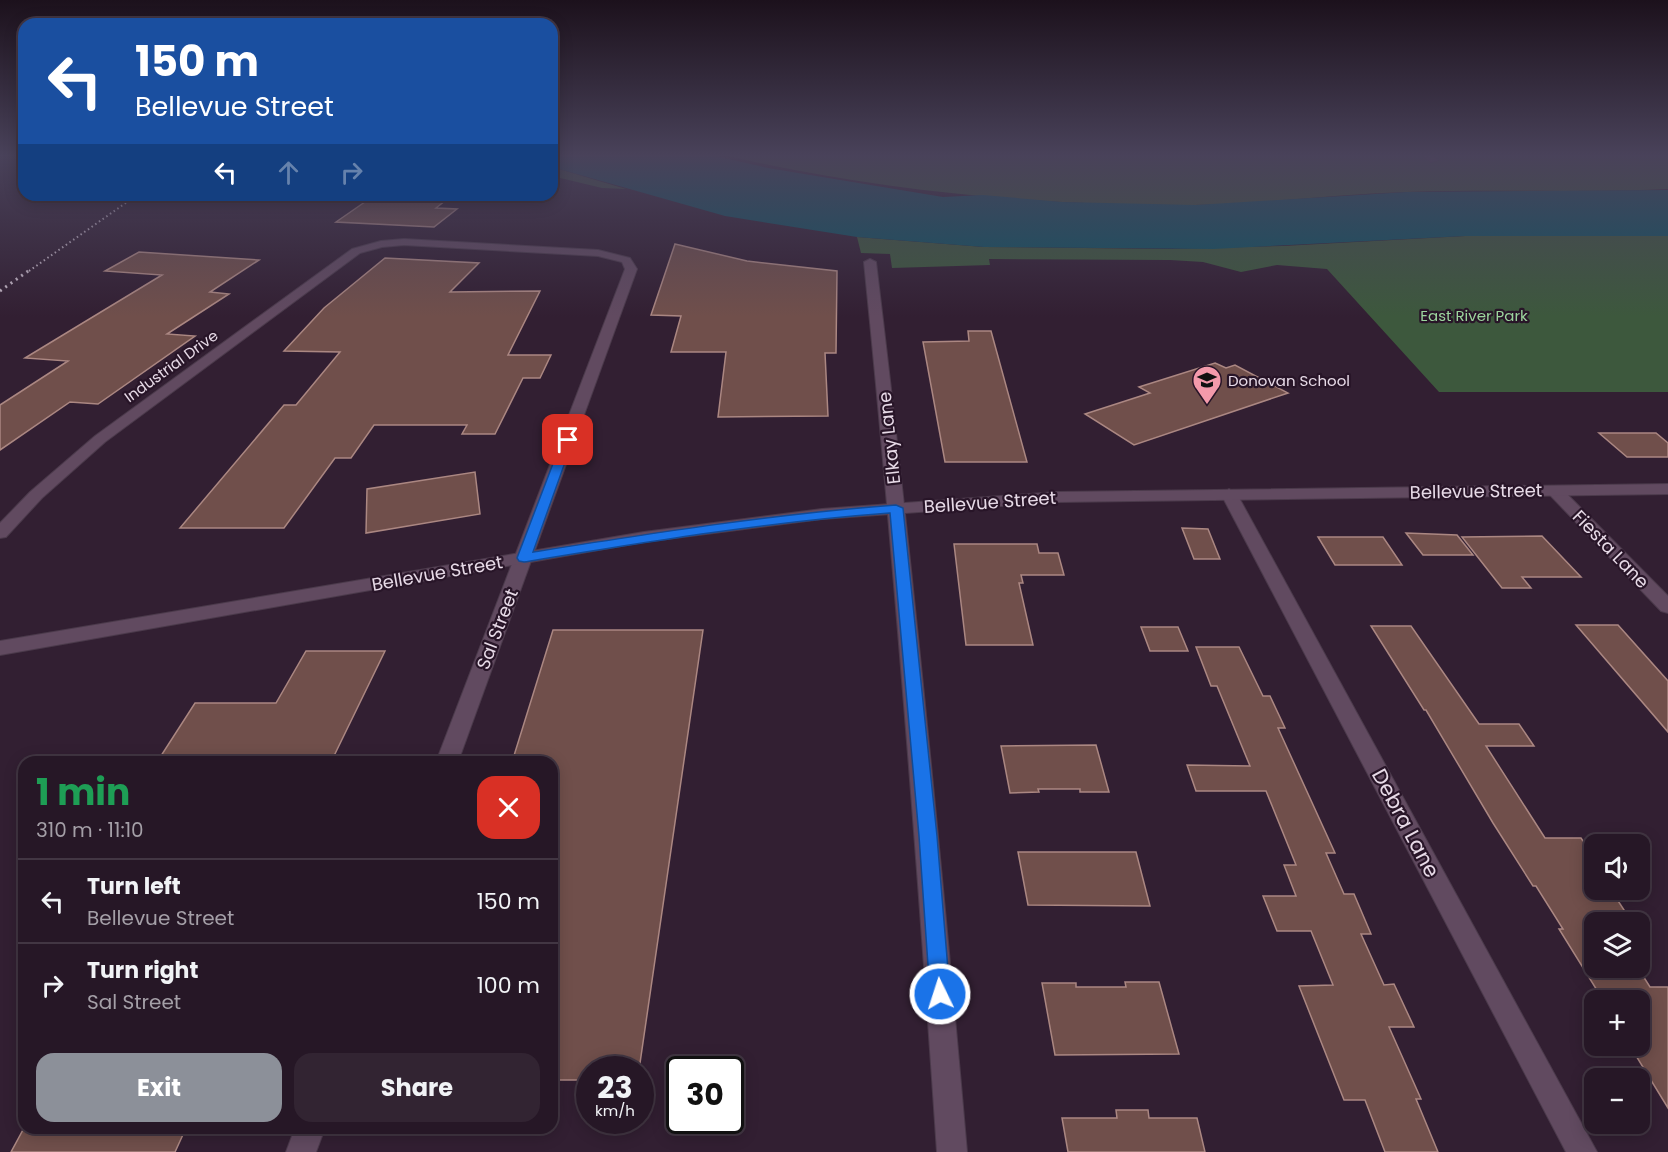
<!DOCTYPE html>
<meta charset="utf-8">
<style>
:root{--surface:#261726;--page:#322432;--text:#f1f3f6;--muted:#a49fa7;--line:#423643;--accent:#8c9099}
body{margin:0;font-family:Poppins,sans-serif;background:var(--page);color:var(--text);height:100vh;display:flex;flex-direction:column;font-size:22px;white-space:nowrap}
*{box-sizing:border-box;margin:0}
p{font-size:20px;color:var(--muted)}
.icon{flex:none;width:33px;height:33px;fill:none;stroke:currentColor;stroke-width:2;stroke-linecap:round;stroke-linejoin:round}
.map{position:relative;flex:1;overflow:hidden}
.drawer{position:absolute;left:18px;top:756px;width:540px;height:378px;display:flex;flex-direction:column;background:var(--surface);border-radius:18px;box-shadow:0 3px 15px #0003,0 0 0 2px var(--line)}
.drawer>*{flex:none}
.top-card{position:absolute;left:18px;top:18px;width:540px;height:183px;border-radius:18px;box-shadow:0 3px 15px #0003,0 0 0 2px var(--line);background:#1a4fa0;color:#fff;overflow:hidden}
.buttons{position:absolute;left:1584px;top:834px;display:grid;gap:12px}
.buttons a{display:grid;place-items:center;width:66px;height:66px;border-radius:12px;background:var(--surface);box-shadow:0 3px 15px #0003,0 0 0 2px var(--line);font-size:30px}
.speed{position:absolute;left:576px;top:1056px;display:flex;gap:12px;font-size:30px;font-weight:700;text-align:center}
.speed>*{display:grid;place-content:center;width:78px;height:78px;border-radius:50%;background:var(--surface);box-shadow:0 3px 15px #0003,0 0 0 2px var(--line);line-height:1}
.speed small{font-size:15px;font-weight:400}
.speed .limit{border:3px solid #111;border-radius:9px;background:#fff;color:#111}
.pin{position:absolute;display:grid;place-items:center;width:51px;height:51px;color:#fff;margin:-26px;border-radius:12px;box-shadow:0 3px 9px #0006}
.me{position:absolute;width:66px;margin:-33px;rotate:356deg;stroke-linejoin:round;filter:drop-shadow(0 0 4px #0008)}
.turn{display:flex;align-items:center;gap:21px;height:126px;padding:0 18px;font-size:27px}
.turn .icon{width:78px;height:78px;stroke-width:2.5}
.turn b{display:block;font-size:42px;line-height:51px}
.lanes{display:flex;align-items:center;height:57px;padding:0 18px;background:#0003;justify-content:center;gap:30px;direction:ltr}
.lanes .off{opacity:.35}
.round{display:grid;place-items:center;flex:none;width:63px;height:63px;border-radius:18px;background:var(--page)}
.summary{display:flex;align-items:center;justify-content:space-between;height:102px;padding:0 18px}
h1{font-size:36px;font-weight:700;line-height:45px;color:#1e9e55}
.cta{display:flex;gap:12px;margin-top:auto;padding:12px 18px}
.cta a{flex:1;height:69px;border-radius:18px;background:var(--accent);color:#fff;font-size:24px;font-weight:700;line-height:69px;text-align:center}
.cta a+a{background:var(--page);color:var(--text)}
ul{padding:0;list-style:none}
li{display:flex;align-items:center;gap:18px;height:84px;padding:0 18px;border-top:2px solid var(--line)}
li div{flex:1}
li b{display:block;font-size:22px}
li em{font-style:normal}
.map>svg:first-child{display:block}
.green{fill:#3d583d}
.water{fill:#0e5462}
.building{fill:#704f4b;stroke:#ab8782;stroke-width:1.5}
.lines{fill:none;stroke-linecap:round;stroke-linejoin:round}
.minor-casing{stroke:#4b3a4b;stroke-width:2}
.tertiary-casing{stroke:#4b3a4b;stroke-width:2}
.minor{fill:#614a60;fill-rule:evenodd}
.tertiary{fill:#614a60;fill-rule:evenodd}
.rail-far1{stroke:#c6b8c6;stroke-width:2;stroke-dasharray:1.5 3;stroke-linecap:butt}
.rail{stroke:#c6b8c6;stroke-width:3;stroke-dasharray:2 4.5;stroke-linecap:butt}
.route{fill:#1a73e8;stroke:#114b97;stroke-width:1.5}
.labels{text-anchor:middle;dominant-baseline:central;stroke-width:4.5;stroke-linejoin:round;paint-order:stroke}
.far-park-label{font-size:15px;fill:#9cd59d;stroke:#281528}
.far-street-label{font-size:15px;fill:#e7dae7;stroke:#281528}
.far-poi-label{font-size:15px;fill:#e7dae7;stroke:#281528;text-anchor:start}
.street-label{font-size:18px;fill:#e7dae7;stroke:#281528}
.near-street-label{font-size:21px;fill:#e7dae7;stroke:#281528}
</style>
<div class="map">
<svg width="1668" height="1152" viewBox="0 0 1668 1152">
<rect width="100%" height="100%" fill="#321f32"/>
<!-- green -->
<g class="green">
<path d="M728 156H1668V189C1581 193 1494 189 1407 192 1336 194 1265 204 1194 205 1039 206 879 191 728 156Z"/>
<polygon points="552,167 626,189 602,188 552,176"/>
<polygon points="1465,236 1668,236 1668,392 1439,392 1327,269 1277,265 1241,272 1203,262 1170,260 989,259 990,265 892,268 890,254 861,253 857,237 984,247 1172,249 1283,246"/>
</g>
<!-- water -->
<polygon class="water" points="552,156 715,156 768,168 943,197 983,195 1062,202 1196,205 1407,192 1668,190 1668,236 1465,236 1213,249 984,247 857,237 725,216 552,167"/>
<!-- building -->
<g class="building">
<polygon points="375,195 450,197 436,208 457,209 434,227 336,222"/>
<polygon points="675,244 747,261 837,271 836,353 825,353 828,416 718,417 726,352 671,352 681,316 651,315"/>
<polygon points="139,252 259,260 210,292 229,294 167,334 195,336 98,404 70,402 0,450 0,405 68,361 25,358 162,275 105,271"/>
<polygon points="385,258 479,263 450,292 540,291 508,355 551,355 540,378 523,378 495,434 462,434 467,425 374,425 351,458 335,458 284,528 180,528 284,405 296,405 340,352 284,351 324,308"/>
<polygon points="968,331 991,331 1027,462 945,462 923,342 969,341"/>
<polygon points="1215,363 1226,368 1235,365 1288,393 1134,445 1085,414 1150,393 1139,387"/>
<polygon points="1599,433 1656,433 1668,443 1668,457 1627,457"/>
<polygon points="475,472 480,514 366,533 367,489"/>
<polygon points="1182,528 1208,529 1220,559 1194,559"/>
<polygon points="1406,533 1457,535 1473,555 1423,555"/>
<polygon points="1542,536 1581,577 1522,577 1531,588 1502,588 1462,537"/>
<polygon points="1318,537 1383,537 1402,565 1335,565"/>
<polygon points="954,544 1037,544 1039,553 1058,553 1064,575 1021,575 1023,583 1019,583 1033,645 966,645"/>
<polygon points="1576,625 1618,625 1668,681 1668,732"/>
<polygon points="1371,626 1411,626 1479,724 1519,724 1534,746 1486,746 1545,838 1581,838 1594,857 1594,890 1611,890 1626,913 1594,913 1594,968 1638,968 1650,987 1668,987 1668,1108 1630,1046 1640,1046 1640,1000 1603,1000 1559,929 1563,929 1536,886 1533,886 1493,823 1426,710 1424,710"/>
<polygon points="1141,627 1178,627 1188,651 1150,651"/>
<polygon points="553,630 703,630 639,1070 590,1070 590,1080 552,1080 552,762 512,762"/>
<polygon points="1196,647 1239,647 1263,696 1270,696 1285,728 1278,728 1335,853 1326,853 1344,894 1354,894 1371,934 1361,934 1384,985 1394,984 1414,1027 1389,1027 1421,1099 1416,1099 1438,1152 1385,1152 1365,1100 1344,1100 1299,986 1333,985 1311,931 1277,931 1263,896 1296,896 1284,865 1296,865 1266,791 1196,791 1187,765 1250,766 1217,686 1211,686"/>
<polygon points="306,651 385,651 331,762 157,762 195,703 276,703"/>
<polygon points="1096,745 1109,792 1080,792 1080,789 1038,789 1039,792 1010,793 1001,746"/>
<polygon points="1018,852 1136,852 1150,906 1028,905"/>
<polygon points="1125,982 1159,982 1179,1054 1055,1055 1042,983 1076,983 1076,987 1126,987"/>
<polygon points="1116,1110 1148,1110 1149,1118 1197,1118 1205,1152 1068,1152 1062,1118 1117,1118"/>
<polygon points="24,1128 186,1128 175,1152 11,1152"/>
</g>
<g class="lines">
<!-- minor casing -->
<g class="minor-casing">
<g id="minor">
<polygon points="1424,156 1433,156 1438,160 1431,162"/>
<polygon points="404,239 598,250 630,258 637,269 458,762 436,762 625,269 622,262 598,256 404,245 382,247 360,253 105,442 42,498 6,537 0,538 0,523 30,492 95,436 352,249 381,241"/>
<path d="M870 259 876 262C912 558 941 855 967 1152H937C917 855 894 558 864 262Z"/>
<polygon points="1555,486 1561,488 1668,596 1668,613 1661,611 1549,494 1547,491 1549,488"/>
<polygon points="1229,489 1237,494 1597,1152 1566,1152 1221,494"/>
<polygon points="295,1128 325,1128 316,1152 286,1152"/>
</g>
</g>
<!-- tertiary casing -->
<g class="tertiary-casing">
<polygon id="tertiary" points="1668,484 1668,494 1057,502 822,519 644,542 0,655 0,641 644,532 822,509 1057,492"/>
</g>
<!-- minor -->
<use href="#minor" class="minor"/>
<!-- tertiary -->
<use href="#tertiary" class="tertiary"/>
<!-- rail-far1 -->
<polyline class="rail-far1" points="29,271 137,195"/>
<!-- rail -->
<polyline class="rail" points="0,291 31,269"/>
</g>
<!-- sky -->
<linearGradient id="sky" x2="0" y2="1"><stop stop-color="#1c111c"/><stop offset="0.49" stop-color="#49425a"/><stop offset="1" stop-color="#49425a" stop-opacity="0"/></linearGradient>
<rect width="1668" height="317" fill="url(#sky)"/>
<!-- route -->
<path class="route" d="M568 437 573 440 533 552C654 533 774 514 896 505L903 508 937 836 950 994 947 1001 940 1004 933 1001 930 994 919 836 890 513C767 522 646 542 524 562L519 561 517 558 562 440Z"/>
<!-- icons -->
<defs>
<g id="school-pin" transform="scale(1.5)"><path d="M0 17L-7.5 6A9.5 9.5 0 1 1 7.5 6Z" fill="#f39aab" stroke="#281528"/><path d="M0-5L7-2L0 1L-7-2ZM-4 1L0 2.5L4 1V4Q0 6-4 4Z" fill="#111"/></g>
</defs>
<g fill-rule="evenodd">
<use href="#school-pin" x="1207" y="380"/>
</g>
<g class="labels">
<!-- far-park labels -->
<g class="far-park-label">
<text x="1474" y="315">East River Park</text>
</g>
<!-- far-street labels -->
<g class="far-street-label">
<text transform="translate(171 366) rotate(-36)">Industrial Drive</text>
</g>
<!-- far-poi labels -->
<g class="far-poi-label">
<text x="1228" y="380">Donovan School</text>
</g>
<!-- street labels -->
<g class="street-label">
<text transform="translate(889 438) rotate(-96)">Elkay Lane</text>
<text transform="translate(1476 491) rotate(-1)">Bellevue Street</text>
<text transform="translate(990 502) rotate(-4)">Bellevue Street</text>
<text transform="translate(1611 549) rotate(46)">Fiesta Lane</text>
<text transform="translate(437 573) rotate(-10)">Bellevue Street</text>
<text transform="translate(497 629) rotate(-69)">Sal Street</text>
</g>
<!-- near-street labels -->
<g class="near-street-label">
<text transform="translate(1406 823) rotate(62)">Debra Lane</text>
</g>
</g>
</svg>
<div class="buttons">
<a><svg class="icon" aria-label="sound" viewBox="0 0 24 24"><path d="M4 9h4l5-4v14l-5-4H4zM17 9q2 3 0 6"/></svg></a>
<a><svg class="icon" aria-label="layers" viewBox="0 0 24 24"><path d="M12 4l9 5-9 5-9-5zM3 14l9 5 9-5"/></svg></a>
<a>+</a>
<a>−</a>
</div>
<div class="speed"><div>23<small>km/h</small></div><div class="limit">30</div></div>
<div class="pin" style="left:568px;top:440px;background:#d93025"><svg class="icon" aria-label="arrive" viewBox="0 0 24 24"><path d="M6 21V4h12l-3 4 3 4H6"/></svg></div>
<svg class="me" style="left:940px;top:994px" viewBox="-20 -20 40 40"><circle r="17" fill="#1a73e8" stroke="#fff" stroke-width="3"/><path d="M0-11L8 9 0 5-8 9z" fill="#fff"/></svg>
<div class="top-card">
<div class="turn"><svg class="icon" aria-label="left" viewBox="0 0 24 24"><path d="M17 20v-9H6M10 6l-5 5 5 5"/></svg><div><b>150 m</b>Bellevue Street</div></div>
<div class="lanes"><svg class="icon" aria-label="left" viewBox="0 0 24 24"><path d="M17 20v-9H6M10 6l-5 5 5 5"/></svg><svg class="icon off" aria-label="ahead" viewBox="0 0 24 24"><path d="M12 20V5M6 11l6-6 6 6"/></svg><svg class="icon off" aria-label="right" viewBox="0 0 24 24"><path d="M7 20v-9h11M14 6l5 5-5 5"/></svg></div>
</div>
<section class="drawer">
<div class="summary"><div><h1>1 min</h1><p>310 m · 11:10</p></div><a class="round" style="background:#d93025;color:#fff"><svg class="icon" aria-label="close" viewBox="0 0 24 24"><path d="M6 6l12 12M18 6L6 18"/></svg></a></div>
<ul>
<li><svg class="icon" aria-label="left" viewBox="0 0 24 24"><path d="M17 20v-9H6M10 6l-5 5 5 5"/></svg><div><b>Turn left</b><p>Bellevue Street</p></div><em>150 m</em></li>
<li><svg class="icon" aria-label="right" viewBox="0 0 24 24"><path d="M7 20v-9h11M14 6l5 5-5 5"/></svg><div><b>Turn right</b><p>Sal Street</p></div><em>100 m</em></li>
</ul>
<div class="cta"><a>Exit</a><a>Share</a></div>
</section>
</div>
